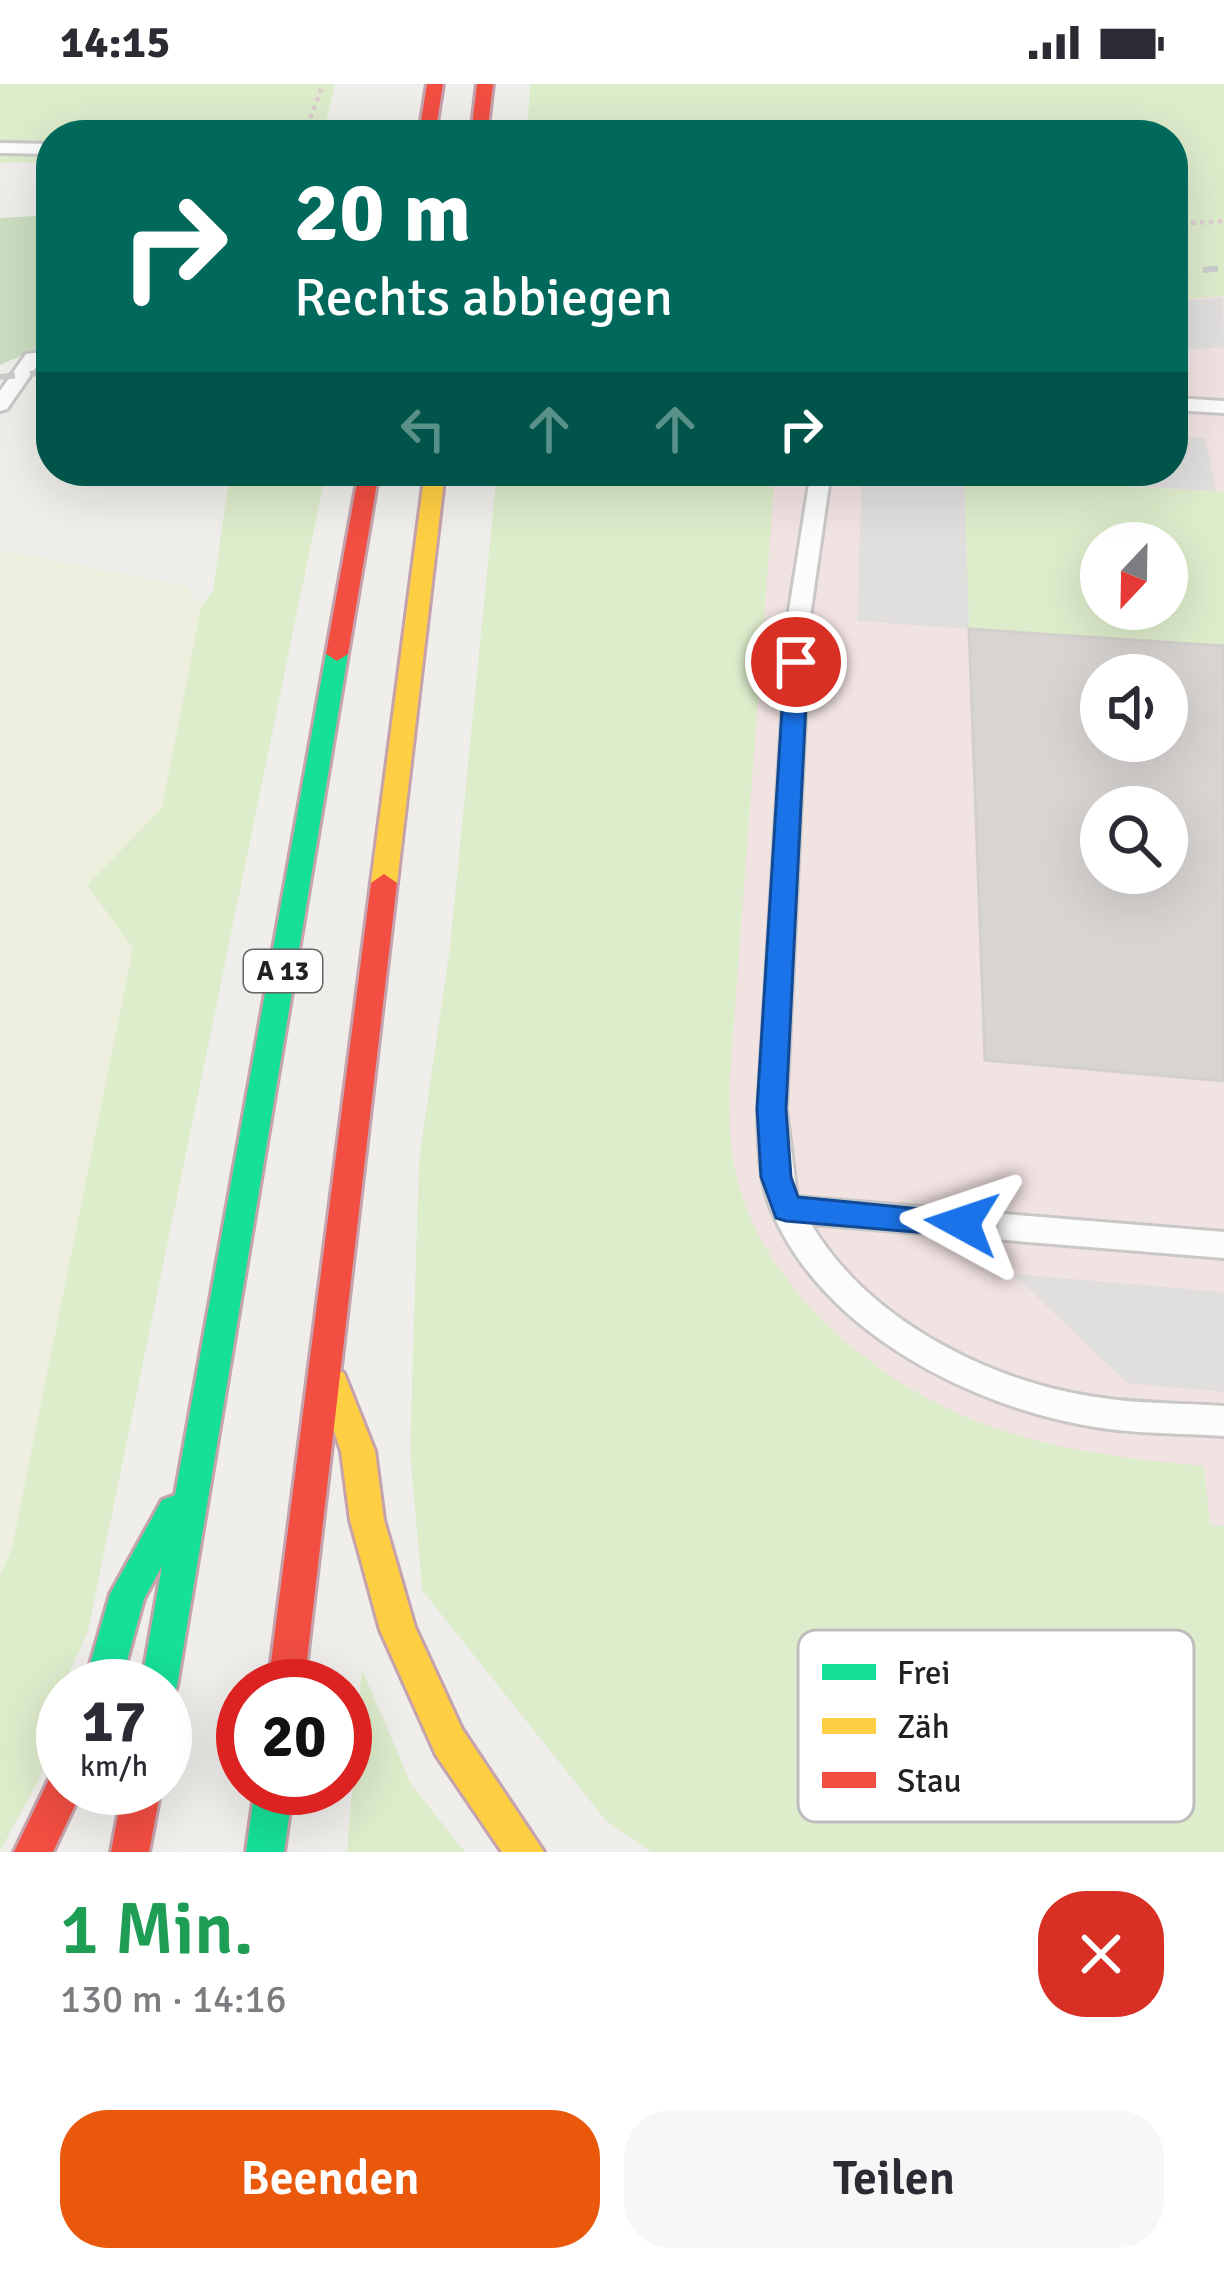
<!DOCTYPE html>
<html lang="de">
<meta charset="utf-8">
<style>
:root{--surface:#fff;--page:#f7f7f7;--text:#2b2b33;--muted:#7c7c81;--accent:#ea580c}
body{margin:0;font-family:Signika,sans-serif;background:var(--page);color:var(--text);height:100vh;display:flex;flex-direction:column;font-size:45px;white-space:nowrap}
*{box-sizing:border-box;margin:0}
p{font-size:39px;color:var(--muted)}
.icon{flex:none;width:66px;height:66px;fill:none;stroke:currentColor;stroke-width:2;stroke-linecap:round;stroke-linejoin:round}
.map{position:relative;height:1768px;overflow:hidden}
.panel{display:flex;flex-direction:column;background:var(--surface);flex:1}
.panel>*{flex:none}
.hud{position:absolute;left:36px;top:36px;width:1152px;height:366px;border-radius:48px;box-shadow:0 12px 48px #0002;background:#00695c;color:#fff;overflow:hidden}
.needle{width:78px;rotate:202deg}
.controls{position:absolute;left:1080px;top:438px;display:grid;gap:24px}
.controls a{display:grid;place-items:center;width:108px;height:108px;border-radius:50%;background:var(--surface);box-shadow:0 12px 48px #0002;font-size:60px}
.speed{position:absolute;left:36px;top:1575px;display:flex;gap:24px;font-size:60px;font-weight:700;text-align:center}
.speed>*{display:grid;place-content:center;width:156px;height:156px;border-radius:50%;background:var(--surface);box-shadow:0 12px 48px #0002;line-height:1}
.speed small{font-size:30px;font-weight:400}
.speed .limit{border:18px solid #d22;background:#fff;color:#111}
.pin{position:absolute;display:grid;place-items:center;width:102px;height:102px;color:#fff;margin:-51px;border:6px solid #fff;border-radius:50%;box-shadow:0 3px 12px #0007}
.me{position:absolute;width:132px;margin:-66px;rotate:275deg;stroke-linejoin:round;filter:drop-shadow(0 0 9px #0008)}
.turn{display:flex;align-items:center;gap:42px;height:252px;padding:0 60px;font-size:54px}
.turn .icon{width:156px;height:156px;stroke-width:2.5}
.turn b{display:block;font-size:84px;line-height:102px}
.lanes{display:flex;align-items:center;height:114px;padding:0 60px;background:#0003;justify-content:center;gap:60px;direction:ltr}
.lanes .off{opacity:.35}
.round{display:grid;place-items:center;flex:none;width:126px;height:126px;border-radius:48px;background:var(--page)}
.head{display:flex;align-items:center;justify-content:space-between;height:204px;padding:0 60px}
h1{font-size:72px;font-weight:600;line-height:90px;color:#1e9e55}
.primary-button{display:flex;gap:24px;margin-top:auto;padding:24px 60px}
.primary-button a{flex:1;height:138px;border-radius:48px;background:var(--accent);color:#fff;font-size:48px;font-weight:600;line-height:138px;text-align:center}
.primary-button a+a{background:var(--page);color:var(--text)}
.status{display:flex;justify-content:space-between;align-items:center;height:84px;padding:0 60px;background:var(--surface);direction:ltr}
.status svg{height:33px;fill:currentColor}
.map>svg:first-child{display:block}
.commercial{fill:#f1e3e1;fill-rule:evenodd}
.farmland{fill:#efefdf}
.grass{fill:#ddeccb;fill-rule:evenodd}
.forest{fill:#cbdec1}
.parking{fill:#e0dfde}
.building{fill:#d7d4d2;stroke:#d3d0cc;stroke-width:3;fill-rule:evenodd}
.lines{fill:none;stroke-linecap:round;stroke-linejoin:round}
.lane-casing{stroke:#c9c8c7;stroke-width:6}
.fast-casing{stroke:#c5a2ac;stroke-width:6}
.slow-casing{stroke:#c5a2ac;stroke-width:6}
.jam-casing{stroke:#c5a2ac;stroke-width:6}
.path{stroke:#dccecd;stroke-width:4.5;stroke-dasharray:4.5 4.5;stroke-linecap:butt}
.lane{fill:#fdfcfc;fill-rule:evenodd}
.fast{fill:#16e098;fill-rule:evenodd}
.slow{fill:#ffcf43;fill-rule:evenodd}
.jam{fill:#f24e42;fill-rule:evenodd}
.rail{stroke:#ccc;stroke-width:6;stroke-dasharray:15 15;stroke-linecap:butt}
.route{fill:#1a73e8;stroke:#114b97;stroke-width:3}
.labels{text-anchor:middle;dominant-baseline:central;stroke-width:9;stroke-linejoin:round;paint-order:stroke}
.shield{fill:#fff;stroke:#646464;stroke-width:3}
.shield-label{font-size:27px;font-weight:bold;fill:#222}
.key{fill:#fff;stroke:#bdbdbd;stroke-width:3}
.key-label{font-size:33px;fill:#222}
</style>
<div class="status"><b>14:15</b><svg viewBox="0 0 49 12"><path d="M0 12V9h3v3zM5 12V6h3v6zM10 12V3h3v9zM15 12V0h3v12zM26 1h20v11H26zM47 4h2v5h-2z"/></svg></div>
<div class="map">
<svg width="1224" height="1768" viewBox="0 0 1224 1768">
<rect width="100%" height="100%" fill="#f0eeeb"/>
<!-- commercial -->
<path class="commercial" d="M1224 197V1539L717 1206 660 387H1173V202ZM1101 459H1167V525H1101ZM1101 591H1167V657H1101ZM1101 723H1167V789H1101Z"/>
<!-- farmland -->
<polygon class="farmland" points="0,466 185,502 201,523 162,724 88,801 133,863 12,1465 0,1491"/>
<!-- grass -->
<g class="grass">
<polygon points="0,0 335,0 323,51 51,51 51,78 0,79"/>
<polygon points="530,0 1224,0 1224,212 1173,216 1173,51 527,51"/>
<polygon points="230,387 326,387 88,1547 63,1602 63,1623 38,1697 0,1767 0,1491 12,1464 133,864 87,801 162,724 201,523 213,507"/>
<path d="M497 387H775L729 1005C730 1026 729 1048 732 1069 750 1202 885 1310 1007 1348 1071 1368 1137 1376 1204 1382L1210 1441 1224 1442V1768H652L606 1737 422 1506 410 1366 419 1076 450 863Z"/>
<path d="M964 392 1224 408V562L969 545ZM1101 459H1167V525H1101Z"/>
<polygon points="362,1586 411,1700 465,1768 347,1768"/>
</g>
<!-- forest -->
<polygon class="forest" points="51,131 51,259 0,281 0,134"/>
<!-- parking -->
<g class="parking">
<polygon points="1223,214 1224,263 1173,267 1173,218"/>
<polygon points="1173,352 1205,354 1216,407 964,392 969,545 857,537 862,387 1173,387"/>
<polygon points="1013,1190 1224,1208 1224,1308 1127,1299"/>
</g>
<!-- building -->
<path class="building" d="M969 545 1224 562V997L985 976ZM1101 591H1167V657H1101ZM1101 723H1167V789H1101Z"/>
<g class="lines">
<!-- lane casing -->
<g class="lane-casing">
<g id="lane">
<polygon points="0,59 51,60 51,70 0,69"/>
<polygon points="51,267 51,279 39,279 7,325 0,327 0,307 26,270"/>
<polygon points="1173,314 1224,317 1224,329 1173,326"/>
<path d="M811 387H831L810 533 786 1025 797 1113 1224 1148V1174L811 1140C867 1235 988 1297 1095 1313 1137 1320 1181 1319 1224 1322V1352C1181 1349 1138 1350 1095 1343 971 1323 821 1247 771 1125 758 1093 759 1059 758 1025L788 533Z"/>
</g>
</g>
<!-- fast casing -->
<g class="fast-casing">
<g id="fast">
<polygon points="337,563 348,570 177,1602 172,1615 165,1618 165,1602 141,1602 162,1482 144,1515 120,1602 84,1602 110,1510 162,1416 175,1411 326,570"/>
<polygon points="255,1704 293,1704 284,1768 246,1768"/>
</g>
</g>
<!-- slow casing -->
<g class="slow-casing">
<g id="slow">
<polygon points="425,387 445,387 397,799 384,808 371,799"/>
<polygon points="333,1284 344,1289 375,1367 384,1436 415,1543 462,1645 544,1768 502,1768 436,1671 380,1546 350,1436 341,1367 317,1299 322,1289"/>
</g>
</g>
<!-- jam casing -->
<g class="jam-casing">
<g id="jam">
<polygon points="427,0 443,0 435,51 419,51"/>
<polygon points="477,0 493,0 487,51 471,51"/>
<polygon points="359,387 379,387 348,570 337,577 326,570"/>
<polygon points="384,790 397,799 304,1602 268,1602 371,799"/>
<polygon points="63,1685 63,1704 83,1704 53,1768 14,1768 51,1691"/>
<polygon points="123,1704 161,1704 149,1768 111,1768"/>
</g>
</g>
<!-- path -->
<g class="path">
<polyline points="304,51 323,0"/>
<polyline points="1173,140 1224,137"/>
</g>
<!-- lane -->
<use href="#lane" class="lane"/>
<!-- fast -->
<use href="#fast" class="fast"/>
<!-- slow -->
<use href="#slow" class="slow"/>
<!-- jam -->
<use href="#jam" class="jam"/>
<!-- rail -->
<g class="rail">
<polyline points="1173,189 1224,184"/>
<polyline points="0,293 51,288"/>
</g>
</g>
<!-- route -->
<polygon class="route" points="796,571 808,578 786,1025 791,1093 798,1113 972,1130 977,1139 972,1148 962,1152 786,1137 776,1134 761,1093 757,1025 785,578"/>
<g class="labels">
<!-- shield labels -->
<rect class="shield" x="244" y="866" width="78" height="42" rx="9"/>
<g class="shield-label">
<text x="283" y="887">A 13</text>
</g>
</g>
<!-- legend -->
<rect x="798" y="1546" width="396" height="192" rx="18" class="key"/>
<rect x="822" y="1580" width="54" height="16" fill="#16e098"/>
<rect x="822" y="1634" width="54" height="16" fill="#ffcf43"/>
<rect x="822" y="1688" width="54" height="16" fill="#f24e42"/>
<g class="key-label">
<text x="897" y="1600">Frei</text>
<text x="897" y="1654">Zäh</text>
<text x="897" y="1708">Stau</text>
</g>
</svg>
<div class="controls">
<a><svg class="needle" viewBox="-14 -14 28 28"><path d="M0-13l5 13h-10z" fill="#e53935"/><path d="M0 13l5-13h-10z" fill="#7c7c81"/></svg></a>
<a><svg class="icon" aria-label="sound" viewBox="0 0 24 24"><path d="M4 9h4l5-4v14l-5-4H4zM17 9q2 3 0 6"/></svg></a>
<a><svg class="icon" aria-label="search" viewBox="0 0 24 24"><circle cx="10" cy="10" r="6"/><path d="M15 15l6 6"/></svg></a>
</div>
<div class="speed"><div>17<small>km/h</small></div><div class="limit">20</div></div>
<div class="pin" style="left:796px;top:578px;background:#d93025"><svg class="icon" aria-label="arrive" viewBox="0 0 24 24"><path d="M6 21V4h12l-3 4 3 4H6"/></svg></div>
<svg class="me" style="left:962px;top:1139px" viewBox="-20 -20 40 40"><path d="M0-17L14 15 0 8-14 15z" fill="#1a73e8" stroke="#fff" stroke-width="4"/></svg>
<div class="hud">
<div class="turn"><svg class="icon" aria-label="right" viewBox="0 0 24 24"><path d="M7 20v-9h11M14 6l5 5-5 5"/></svg><div><b>20 m</b>Rechts abbiegen</div></div>
<div class="lanes"><svg class="icon off" aria-label="left" viewBox="0 0 24 24"><path d="M17 20v-9H6M10 6l-5 5 5 5"/></svg><svg class="icon off" aria-label="ahead" viewBox="0 0 24 24"><path d="M12 20V5M6 11l6-6 6 6"/></svg><svg class="icon off" aria-label="ahead" viewBox="0 0 24 24"><path d="M12 20V5M6 11l6-6 6 6"/></svg><svg class="icon" aria-label="right" viewBox="0 0 24 24"><path d="M7 20v-9h11M14 6l5 5-5 5"/></svg></div>
</div>
</div>
<section class="panel">
<div class="head"><div><h1>1 Min.</h1><p>130 m · 14:16</p></div><a class="round" style="background:#d93025;color:#fff"><svg class="icon" aria-label="close" viewBox="0 0 24 24"><path d="M6 6l12 12M18 6L6 18"/></svg></a></div>
<div class="primary-button"><a>Beenden</a><a>Teilen</a></div>
</section>
